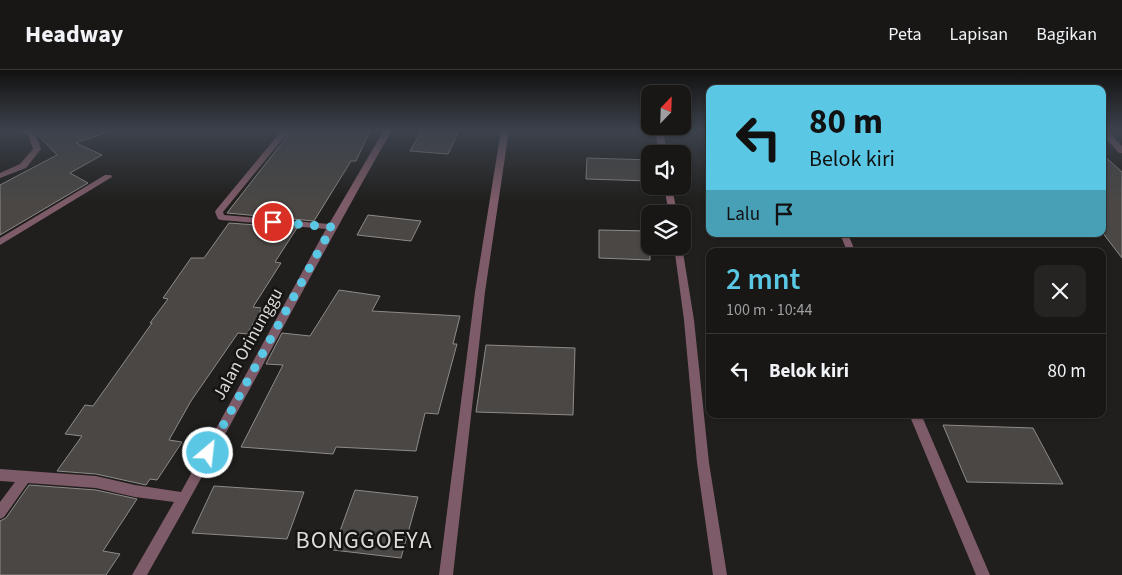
<!DOCTYPE html>
<html lang="id">
<meta charset="utf-8">
<style>
:root{--surface:#181716;--page:#252423;--text:#f1f3f6;--muted:#9f9fa1;--line:#363635;--accent:#5ac8e5}
body{margin:0;font-family:"Source Sans 3",sans-serif;background:var(--page);color:var(--text);height:100vh;display:flex;flex-direction:column;font-size:19px;white-space:nowrap}
*{box-sizing:border-box;margin:0}
p{font-size:16px;color:var(--muted)}
.icon{flex:none;width:28px;height:28px;fill:none;stroke:currentColor;stroke-width:2;stroke-linecap:round;stroke-linejoin:round}
.map{position:relative;flex:1;overflow:hidden}
.drawer{position:absolute;left:706px;top:178px;width:400px;height:170px;display:flex;flex-direction:column;background:var(--surface);border-radius:10px;box-shadow:0 1px 4px #0004,0 0 0 1px var(--line)}
.drawer>*{flex:none}
.hud{position:absolute;left:706px;top:15px;width:400px;height:152px;border-radius:10px;box-shadow:0 1px 4px #0004,0 0 0 1px var(--line);background:#5ac8e5;color:#111;overflow:hidden}
.needle{width:32px;rotate:23deg}
.fabs{position:absolute;left:641px;top:15px;display:grid;gap:10px}
.fabs a{display:grid;place-items:center;width:50px;height:50px;border-radius:10px;background:var(--surface);box-shadow:0 1px 4px #0004,0 0 0 1px var(--line);font-size:25px}
.pin{position:absolute;display:grid;place-items:center;width:42px;height:42px;color:#fff;margin:-21px;border:2px solid #fff;border-radius:50%;box-shadow:0 1px 5px #0007}
.me{position:absolute;width:55px;margin:-28px;rotate:28deg;stroke-linejoin:round;filter:drop-shadow(0 0 4px #0008)}
.turn{display:flex;align-items:center;gap:18px;height:105px;padding:0 20px;font-size:22px}
.turn .icon{width:65px;height:65px;stroke-width:2.5}
.turn b{display:block;font-size:35px;line-height:42px}
.then{display:flex;align-items:center;height:48px;padding:0 20px;background:#0003;gap:10px;font-size:19px}
.round{display:grid;place-items:center;flex:none;width:52px;height:52px;border-radius:10px;background:var(--page)}
.head{display:flex;align-items:center;justify-content:space-between;height:85px;padding:0 20px}
h1{font-size:30px;font-weight:600;line-height:38px;color:var(--accent)}
ul{padding:0;list-style:none}
li{display:flex;align-items:center;gap:15px;height:75px;padding:0 20px;border-top:1px solid var(--line)}
li div{flex:1}
li b{display:block;font-size:19px}
li em{font-style:normal}
header{display:flex;align-items:center;gap:30px;box-sizing:border-box;height:70px;padding:0 25px;background:var(--surface);border-bottom:1px solid var(--line)}
header strong{font-size:24px}
nav{display:flex;gap:28px;margin-inline-start:auto;font-size:18px}
.map>svg:first-child{display:block}
.building{fill:#4a4745;stroke:#8e8b89}
.lines{fill:none;stroke-linecap:round;stroke-linejoin:round}
.minor{fill:#7e5b68;fill-rule:evenodd}
.route{stroke:#5ac8e5;stroke-width:9;stroke-dasharray:0 16.2}
.labels{text-anchor:middle;dominant-baseline:central;stroke-width:5;stroke-linejoin:round;paint-order:stroke}
.street-label{font-size:18px;fill:#dddcda;stroke:#171514}
.near-quarter-label{font-size:24px;letter-spacing:1px;fill:#dddcda;stroke:#171514}
</style>
<header>
<strong>Headway</strong>
<nav><a>Peta</a><a>Lapisan</a><a>Bagikan</a></nav>
</header>
<div class="map">
<svg width="1122" height="505" viewBox="0 0 1122 505">
<rect width="100%" height="100%" fill="#201f1d"/>
<!-- building -->
<g class="building">
<polygon points="33,60 105,60 105,63 76,73 102,85 70,103 88,113 0,165 0,115 57,85"/>
<polygon points="292,60 370,61 356,91 351,91 314,151 227,143"/>
<polygon points="422,60 425,60 458,63 448,84 410,81"/>
<polygon points="1102,84 1122,102 1122,188 1102,162"/>
<polygon points="587,88 650,90 650,111 586,109"/>
<polygon points="368,145 421,151 411,171 357,165"/>
<polygon points="229,153 297,158 275,192 281,193 253,237 262,238 247,264 238,263 191,331 169,370 182,372 157,410 150,409 146,415 96,404 57,401 82,366 65,364 85,335 93,336 152,253 150,253 168,229 163,228 191,188 204,188"/>
<polygon points="599,160 650,161 650,190 599,188"/>
<polygon points="339,220 380,226 372,241 460,246 453,274 457,274 438,344 425,343 416,381 336,377 333,384 241,377 283,295 266,294 282,263 310,266"/>
<polygon points="486,275 575,278 573,345 476,342"/>
<polygon points="943,355 1033,358 1063,414 967,412"/>
<polygon points="29,415 96,420 137,429 103,481 120,484 106,505 0,505 0,451 6,448"/>
<polygon points="214,416 304,422 287,469 192,463"/>
<polygon points="355,420 418,427 401,488 333,480"/>
</g>
<g class="lines">
<!-- minor -->
<g class="minor">
<polygon points="21,60 30,60 36,66 41,79 26,98 0,108 0,103 20,94 33,79 29,67"/>
<path d="M282 60H290L223 142 224 145 329 154 384 60H392C308 207 231 358 147 505H132L174 432 135 427 96 418 28 413 4 447 0 449V432L15 412 0 411V399L96 406 135 415 181 422 326 159 221 150 218 149 215 142 216 140Z"/>
<polygon points="501,60 509,60 485,222 453,505 439,505 475,222"/>
<polygon points="655,60 663,60 667,84 659,84"/>
<polygon points="1102,60 1107,60 1122,76 1122,83 1119,83 1102,64"/>
<polygon points="105,105 111,105 112,107 0,175 0,168"/>
<polygon points="664,116 672,116 677,144 669,144"/>
<polygon points="840,164 848,164 855,181 847,181"/>
<polygon points="674,176 682,176 694,250 709,393 727,505 713,505 697,393 684,250"/>
<polygon points="909,344 921,344 990,505 976,505"/>
</g>
</g>
<!-- sky -->
<linearGradient id="sky" x2="0" y2="1"><stop stop-color="#121110"/><stop offset="0.46" stop-color="#3c424c"/><stop offset="1" stop-color="#3c424c" stop-opacity="0"/></linearGradient>
<rect width="1122" height="131" fill="url(#sky)"/>
<g class="lines">
<!-- route -->
<polyline class="route" points="208,383 332,157 273,152"/>
</g>
<g class="labels">
<!-- street labels -->
<g class="street-label">
<text transform="translate(248 274) rotate(-61)">Jalan Orinunggu</text>
</g>
<!-- near-quarter labels -->
<g class="near-quarter-label">
<text x="364" y="470">BONGGOEYA</text>
</g>
</g>
</svg>
<div class="fabs">
<a><svg class="needle" viewBox="-14 -14 28 28"><path d="M0-13l5 13h-10z" fill="#e53935"/><path d="M0 13l5-13h-10z" fill="#9f9fa1"/></svg></a>
<a><svg class="icon" aria-label="sound" viewBox="0 0 24 24"><path d="M4 9h4l5-4v14l-5-4H4zM17 9q2 3 0 6"/></svg></a>
<a><svg class="icon" aria-label="layers" viewBox="0 0 24 24"><path d="M12 4l9 5-9 5-9-5zM3 14l9 5 9-5"/></svg></a>
</div>
<div class="pin" style="left:273px;top:152px;background:#d93025"><svg class="icon" aria-label="arrive" viewBox="0 0 24 24"><path d="M6 21V4h12l-3 4 3 4H6"/></svg></div>
<svg class="me" style="left:208px;top:383px" viewBox="-20 -20 40 40"><circle r="17" fill="#5ac8e5" stroke="#fff" stroke-width="3"/><path d="M0-11L8 9 0 5-8 9z" fill="#fff"/></svg>
<div class="hud">
<div class="turn"><svg class="icon" aria-label="left" viewBox="0 0 24 24"><path d="M17 20v-9H6M10 6l-5 5 5 5"/></svg><div><b>80 m</b>Belok kiri</div></div>
<div class="then">Lalu<svg class="icon" aria-label="arrive" viewBox="0 0 24 24"><path d="M6 21V4h12l-3 4 3 4H6"/></svg></div>
</div>
<section class="drawer">
<div class="head"><div><h1>2 mnt</h1><p>100 m · 10:44</p></div><a class="round"><svg class="icon" aria-label="close" viewBox="0 0 24 24"><path d="M6 6l12 12M18 6L6 18"/></svg></a></div>
<ul>
<li><svg class="icon" aria-label="left" viewBox="0 0 24 24"><path d="M17 20v-9H6M10 6l-5 5 5 5"/></svg><div><b>Belok kiri</b></div><em>80 m</em></li>
</ul>
</section>
</div>
